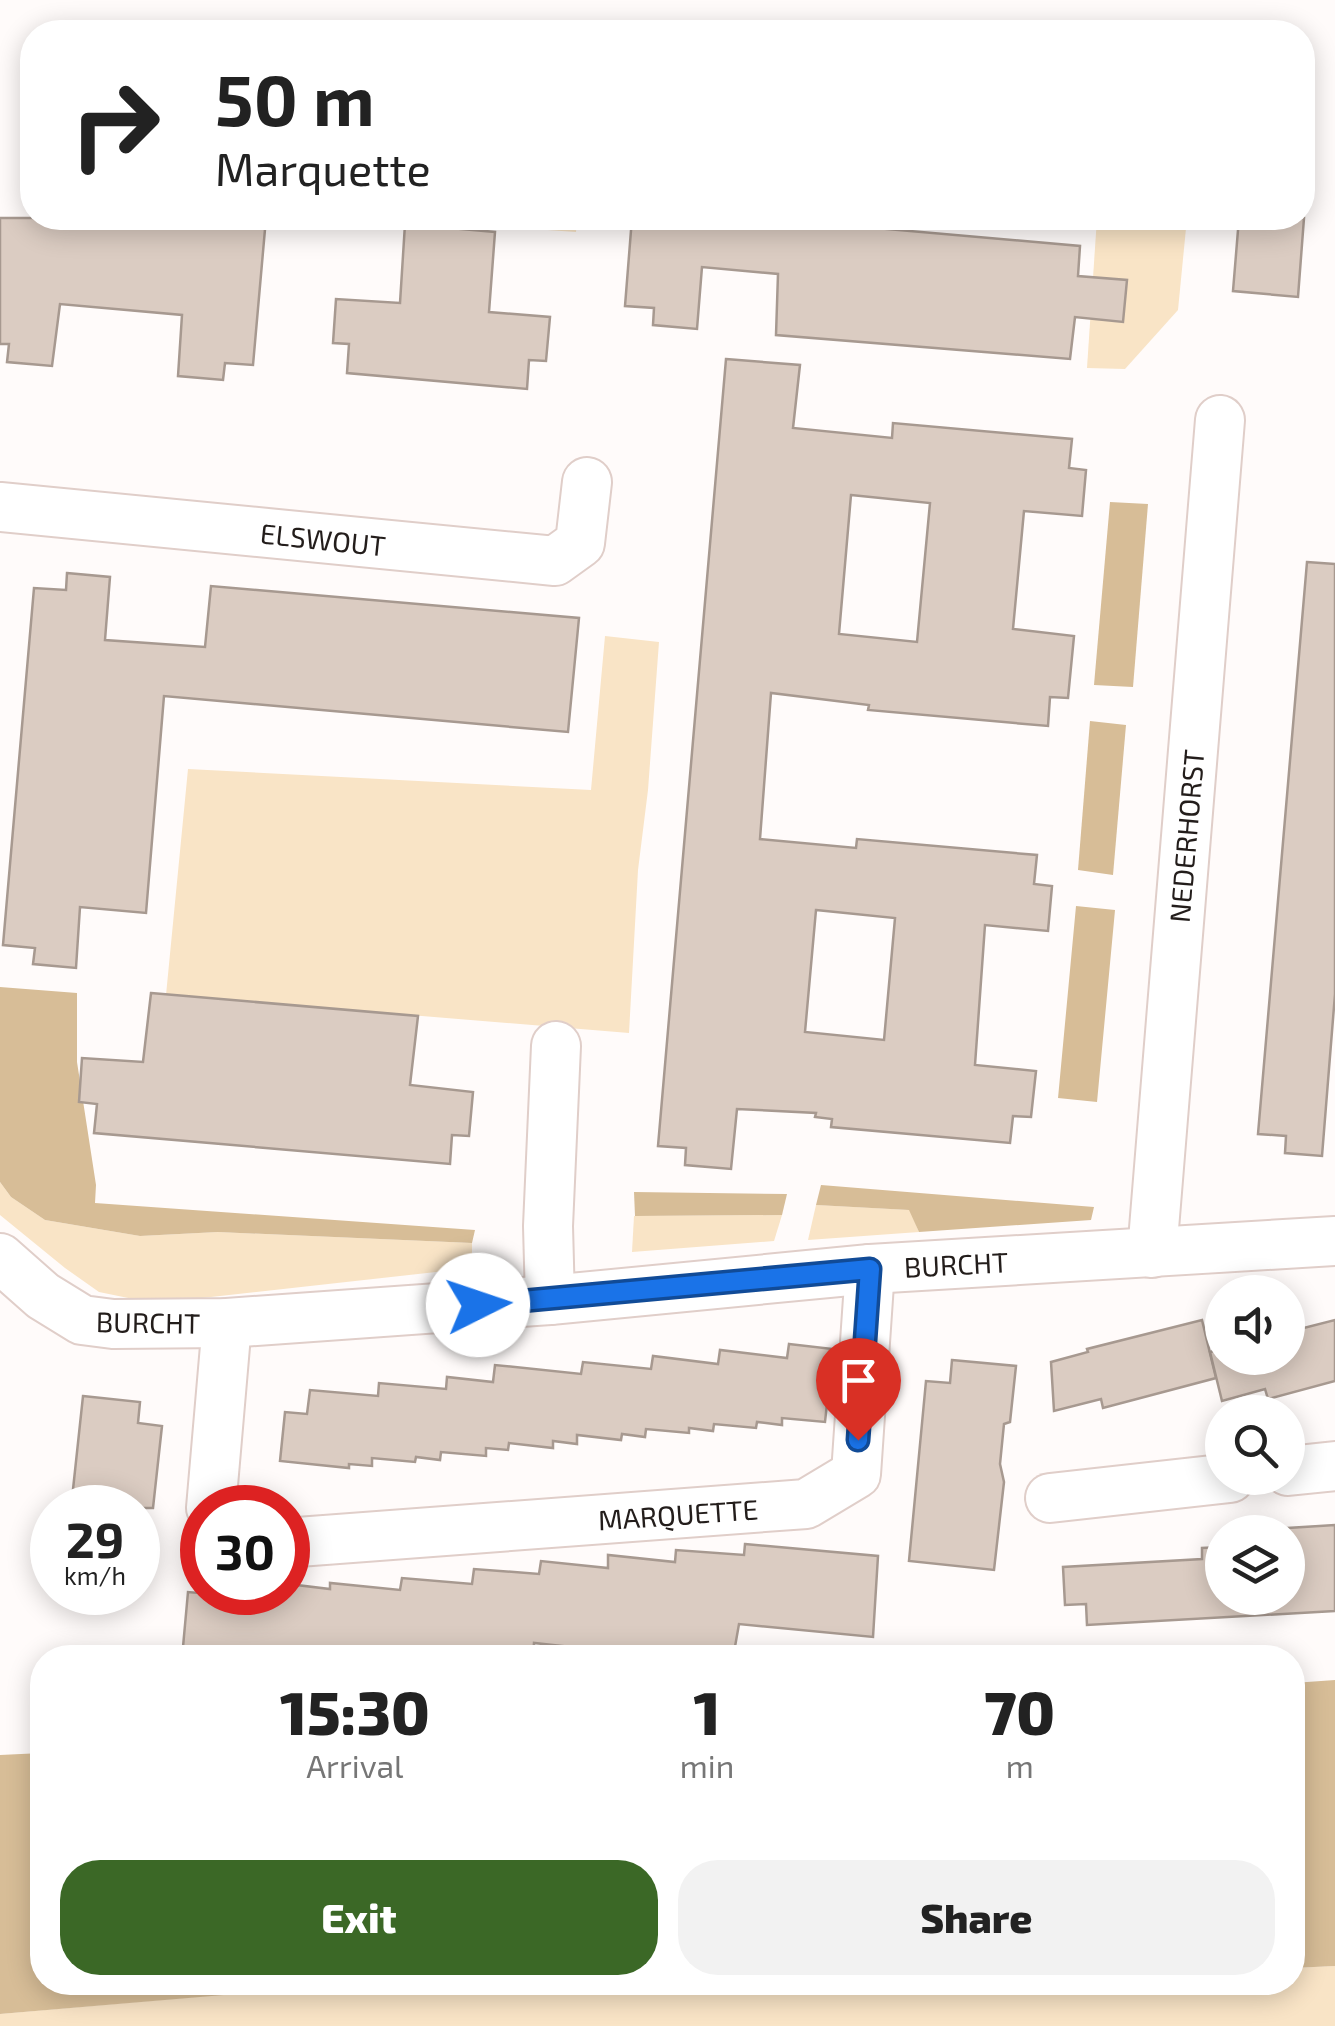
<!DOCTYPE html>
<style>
:root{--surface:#fff;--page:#f2f2f2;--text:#222;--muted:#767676;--accent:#3b6826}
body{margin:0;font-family:"Exo 2",sans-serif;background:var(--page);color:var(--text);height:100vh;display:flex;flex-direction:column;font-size:38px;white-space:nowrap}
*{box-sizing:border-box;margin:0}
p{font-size:32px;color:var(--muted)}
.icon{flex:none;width:55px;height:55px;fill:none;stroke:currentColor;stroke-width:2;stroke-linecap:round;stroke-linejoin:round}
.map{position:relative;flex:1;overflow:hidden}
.side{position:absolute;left:30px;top:1645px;width:1275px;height:350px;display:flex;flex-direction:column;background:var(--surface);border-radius:40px;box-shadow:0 5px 25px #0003}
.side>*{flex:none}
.guide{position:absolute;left:20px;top:20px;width:1295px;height:210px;border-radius:40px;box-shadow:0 5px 25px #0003;background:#fff;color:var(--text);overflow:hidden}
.tools{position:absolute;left:1205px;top:1275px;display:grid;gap:20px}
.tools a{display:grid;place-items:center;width:100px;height:100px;border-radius:50%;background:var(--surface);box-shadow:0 5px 25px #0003;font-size:50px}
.speed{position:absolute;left:30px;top:1485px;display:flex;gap:20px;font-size:50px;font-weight:700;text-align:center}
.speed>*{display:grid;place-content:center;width:130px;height:130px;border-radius:50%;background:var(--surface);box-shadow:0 5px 25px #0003;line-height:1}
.speed small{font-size:25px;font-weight:400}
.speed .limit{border:15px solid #d22;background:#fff;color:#111}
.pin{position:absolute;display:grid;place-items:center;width:85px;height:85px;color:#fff;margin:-102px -42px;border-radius:50% 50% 50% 0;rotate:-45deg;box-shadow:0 0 10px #0007}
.pin .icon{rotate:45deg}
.me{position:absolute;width:110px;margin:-55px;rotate:86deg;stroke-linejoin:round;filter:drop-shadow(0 0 8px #0008)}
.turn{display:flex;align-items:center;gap:35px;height:210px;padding:0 30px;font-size:45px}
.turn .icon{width:130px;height:130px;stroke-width:2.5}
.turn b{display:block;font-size:70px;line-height:85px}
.eta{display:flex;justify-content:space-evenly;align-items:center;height:170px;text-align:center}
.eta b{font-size:60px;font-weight:800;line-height:70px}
.primary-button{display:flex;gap:20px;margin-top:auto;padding:20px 30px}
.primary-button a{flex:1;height:115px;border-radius:40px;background:var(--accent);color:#fff;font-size:40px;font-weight:800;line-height:115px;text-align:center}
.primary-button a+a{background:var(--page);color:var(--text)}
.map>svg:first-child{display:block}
.green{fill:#f9e4c6}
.forest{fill:#d7bd97}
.building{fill:#dbccc2;stroke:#a79990;stroke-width:2.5;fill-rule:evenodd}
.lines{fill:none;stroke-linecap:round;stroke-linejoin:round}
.minor-casing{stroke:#e0cec9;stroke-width:52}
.minor{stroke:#fff;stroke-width:48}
.route-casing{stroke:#114b97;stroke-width:25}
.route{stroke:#1a73e8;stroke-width:18}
.labels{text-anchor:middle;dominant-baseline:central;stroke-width:8;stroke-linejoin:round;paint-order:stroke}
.street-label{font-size:28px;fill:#231d1b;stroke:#fff}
</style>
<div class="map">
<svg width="1335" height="2026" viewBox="0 0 1335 2026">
<rect width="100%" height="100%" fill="#fffbfa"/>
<!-- green -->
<g class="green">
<polygon points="350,218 577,218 576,232 435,222 350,221"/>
<polygon points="1097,218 1187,218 1178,310 1125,369 1087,368"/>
<polygon points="605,636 659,642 648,790 638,870 629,1033 166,995 188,769 591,790"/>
<polygon points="0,1182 11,1197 45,1220 140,1236 218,1232 472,1243 472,1268 166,1302 138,1300 99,1292 65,1268 0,1215"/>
<polygon points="816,1205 910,1210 919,1232 808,1240"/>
<polygon points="782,1215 774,1241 632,1252 634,1216"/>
<polygon points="1335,1966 1335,2026 0,2026 0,2014 363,1982 1292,1982 1293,1968"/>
</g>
<!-- forest -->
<g class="forest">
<polygon points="1110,502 1148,504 1133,687 1094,685"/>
<polygon points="1090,721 1126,725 1113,875 1078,870"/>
<polygon points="1076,906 1115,910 1097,1102 1058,1098"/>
<polygon points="0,987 77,993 77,1062 96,1185 95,1203 475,1230 472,1243 218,1232 140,1236 45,1220 11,1197 0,1182"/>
<polygon points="821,1185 1094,1207 1091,1220 919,1232 909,1210 816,1205"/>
<polygon points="634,1192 787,1194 782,1215 635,1216"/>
<polygon points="1335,1680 1335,1966 1293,1968 1293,1683"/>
<polygon points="42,1753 42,1982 363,1983 0,2014 0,1755"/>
</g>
<!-- building -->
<g class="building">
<polygon points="0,218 266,218 253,365 225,363 223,380 178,376 182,315 60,304 52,366 7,362 9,344 0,344"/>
<polygon points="632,218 762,218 1080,246 1078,276 1127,280 1123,322 1075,317 1070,359 776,335 778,274 702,267 697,329 653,325 654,308 625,306"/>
<polygon points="1239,218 1304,218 1298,297 1233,291"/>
<polygon points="405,224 495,232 489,312 550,317 546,361 529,360 527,389 347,373 349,344 333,343 336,299 400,303"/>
<path d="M726 359 800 365 793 428 892 438 893 423 1072 439 1069 468 1086 470 1082 516 1024 511 1013 629 1074 636 1068 698 1050 697 1048 726 868 710 869 705 771 693 760 839 856 848 857 839 1037 855 1034 884 1052 886 1048 931 985 925 975 1065 1036 1071 1031 1117 1013 1116 1010 1143 831 1127 832 1119 815 1117 816 1113 737 1109 731 1169 685 1165 686 1148 658 1146ZM851 495 930 503 917 642 839 634ZM816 910 895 918 884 1040 805 1032Z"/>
<polygon points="1307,562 1335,564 1335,994 1322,1156 1285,1153 1286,1136 1258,1134"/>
<polygon points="67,573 110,577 105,640 205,647 211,586 579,618 568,732 164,696 146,913 80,907 76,968 33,964 35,948 3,945 34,588 66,590"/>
<polygon points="151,993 418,1016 410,1085 473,1092 469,1136 452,1135 450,1164 94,1133 97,1104 79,1102 82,1058 143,1062"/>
<polygon points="1202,1320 1216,1378 1103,1408 1101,1399 1054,1411 1051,1362 1088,1352 1087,1349"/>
<polygon points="1335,1320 1335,1381 1268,1399 1265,1389 1222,1401 1210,1352 1222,1349 1222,1358 1288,1358 1288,1332"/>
<polygon points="789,1344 833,1349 825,1422 782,1418 782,1425 757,1422 756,1428 714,1424 713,1431 689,1428 689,1433 646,1429 645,1437 622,1434 621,1440 577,1435 577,1444 553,1441 553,1448 509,1443 508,1450 486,1448 486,1456 441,1452 440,1460 416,1457 415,1462 372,1458 372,1466 349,1464 349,1468 280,1461 285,1412 307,1414 310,1390 378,1396 379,1383 446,1389 447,1377 493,1382 495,1365 581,1374 583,1362 651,1369 653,1356 718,1364 720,1350 787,1358"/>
<polygon points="952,1360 1016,1366 1010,1422 1004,1424 1000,1464 1004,1482 994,1570 909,1561 926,1381 950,1383"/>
<polygon points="83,1396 140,1402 138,1423 162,1426 153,1508 71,1508"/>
<polygon points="1335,1525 1335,1611 1087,1625 1086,1604 1065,1605 1063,1567 1202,1559 1202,1548 1222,1547 1222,1598 1288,1598 1288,1532 1272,1532 1272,1529"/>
<polygon points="745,1544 878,1556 873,1637 739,1624 733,1658 644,1658 644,1655 534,1643 533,1657 499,1654 491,1658 446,1658 396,1652 395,1658 290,1658 255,1654 254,1658 182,1658 188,1592 258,1598 258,1592 288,1592 288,1584 330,1589 330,1583 400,1590 402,1578 472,1584 474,1569 539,1574 541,1561 608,1568 608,1555 675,1562 676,1550 744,1555"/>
</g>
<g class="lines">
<!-- minor casing -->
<g class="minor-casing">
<g id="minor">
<polyline points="0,507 555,561 580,543 587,482"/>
<polyline points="1152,1253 1220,420"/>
<polyline points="0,1258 43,1296 82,1320 113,1324 227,1323 550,1300 870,1269 1335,1241"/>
<polyline points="550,1300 548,1226 556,1046"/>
<polyline points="1288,1471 1335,1466"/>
<polyline points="1050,1498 1230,1478"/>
<polyline points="211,1508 227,1323"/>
<polyline points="288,1540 298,1542 806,1504 856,1474 870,1269"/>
</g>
</g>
<!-- minor -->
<use href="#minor" class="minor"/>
</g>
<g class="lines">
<!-- route casing -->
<g class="route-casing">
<polyline id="route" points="478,1305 870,1269 858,1440"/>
</g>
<!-- route -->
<use href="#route" class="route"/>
</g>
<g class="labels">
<!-- street labels -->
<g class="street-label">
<text transform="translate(323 539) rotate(6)">ELSWOUT</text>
<text transform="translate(1186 836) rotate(-85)">NEDERHORST</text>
<text transform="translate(956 1264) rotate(-3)">BURCHT</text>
<text transform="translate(148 1322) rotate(1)">BURCHT</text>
<text transform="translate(678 1514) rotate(-4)">MARQUETTE</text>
</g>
</g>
</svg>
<div class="tools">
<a><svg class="icon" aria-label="sound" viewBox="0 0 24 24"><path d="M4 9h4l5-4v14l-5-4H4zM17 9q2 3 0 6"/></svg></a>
<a><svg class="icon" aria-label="search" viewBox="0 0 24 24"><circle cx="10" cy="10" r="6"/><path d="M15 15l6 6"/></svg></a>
<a><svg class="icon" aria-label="layers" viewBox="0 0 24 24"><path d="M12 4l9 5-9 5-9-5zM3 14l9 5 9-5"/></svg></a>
</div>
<div class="speed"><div>29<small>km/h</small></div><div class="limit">30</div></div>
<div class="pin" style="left:858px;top:1440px;background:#d93025"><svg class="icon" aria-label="arrive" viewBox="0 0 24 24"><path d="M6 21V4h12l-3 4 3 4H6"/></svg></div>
<svg class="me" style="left:478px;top:1305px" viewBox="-20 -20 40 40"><circle r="19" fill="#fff"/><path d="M0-13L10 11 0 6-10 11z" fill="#1a73e8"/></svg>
<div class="guide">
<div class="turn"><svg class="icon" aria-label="right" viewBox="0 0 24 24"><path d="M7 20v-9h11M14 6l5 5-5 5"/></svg><div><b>50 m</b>Marquette</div></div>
</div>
<section class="side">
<div class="eta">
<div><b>15:30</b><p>Arrival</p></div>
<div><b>1</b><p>min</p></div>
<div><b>70</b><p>m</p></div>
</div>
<div class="primary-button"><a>Exit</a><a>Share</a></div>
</section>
</div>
